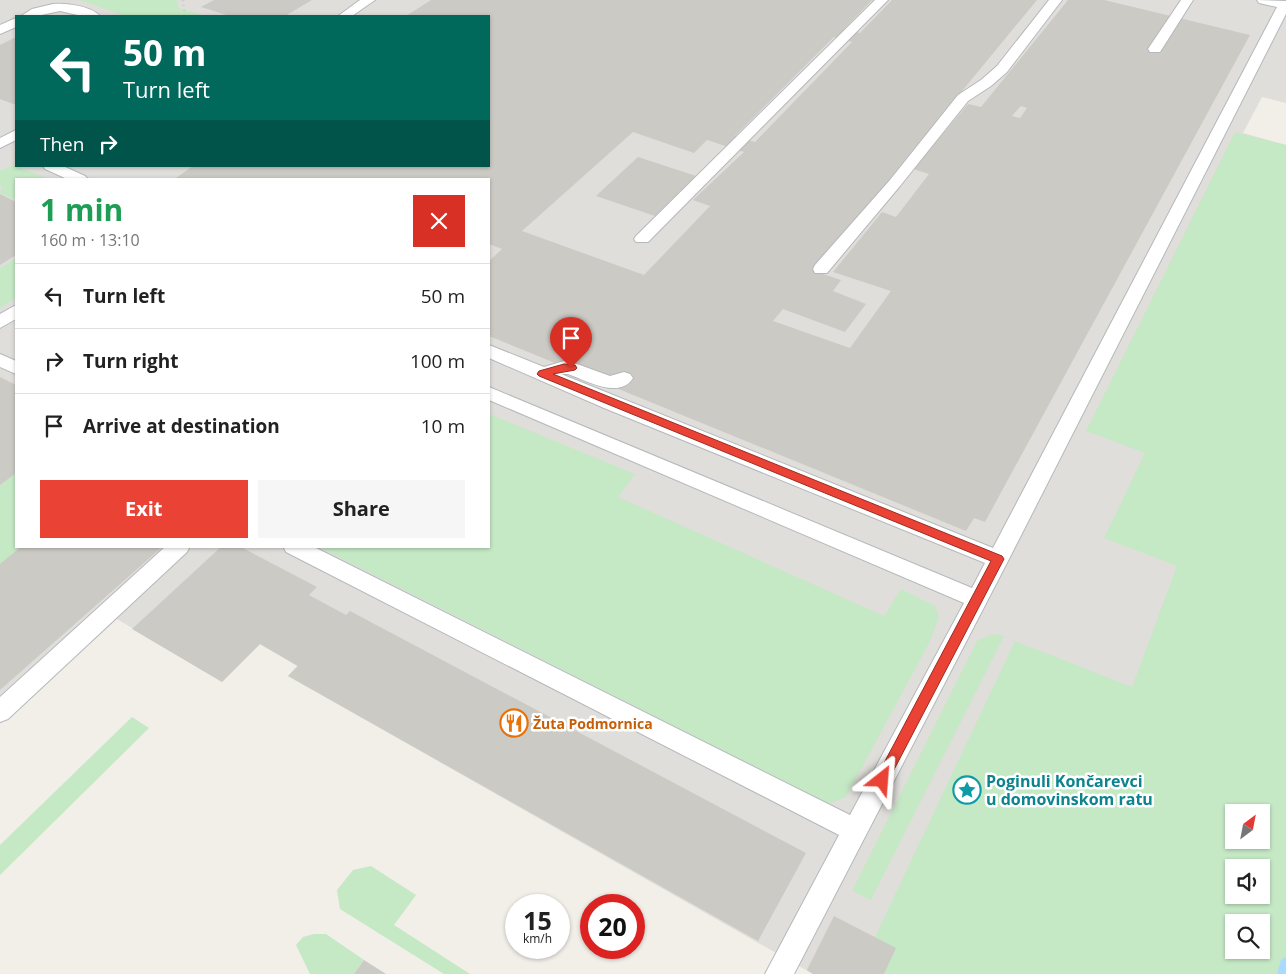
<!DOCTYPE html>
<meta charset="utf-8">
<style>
:root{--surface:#fff;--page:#f6f6f6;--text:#222;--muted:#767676;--line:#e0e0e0;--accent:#ea4335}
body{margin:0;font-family:"Open Sans",sans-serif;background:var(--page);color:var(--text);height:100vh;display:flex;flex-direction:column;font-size:19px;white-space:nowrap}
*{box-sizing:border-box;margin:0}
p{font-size:16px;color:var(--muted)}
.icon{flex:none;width:28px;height:28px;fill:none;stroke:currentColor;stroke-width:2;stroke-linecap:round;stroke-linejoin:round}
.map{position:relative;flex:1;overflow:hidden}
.sheet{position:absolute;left:15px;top:178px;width:475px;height:370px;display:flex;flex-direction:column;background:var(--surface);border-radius:0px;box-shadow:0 1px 4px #0004}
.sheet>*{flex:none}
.banner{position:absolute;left:15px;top:15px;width:475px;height:152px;border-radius:0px;box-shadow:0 1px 4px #0004;background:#00695c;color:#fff;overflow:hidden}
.needle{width:32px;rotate:32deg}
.controls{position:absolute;left:1225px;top:804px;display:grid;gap:10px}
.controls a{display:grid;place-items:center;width:45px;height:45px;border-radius:0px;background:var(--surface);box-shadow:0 1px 4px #0004;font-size:25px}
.speed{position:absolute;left:505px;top:894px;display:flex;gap:10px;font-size:25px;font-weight:700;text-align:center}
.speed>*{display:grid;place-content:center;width:65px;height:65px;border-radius:50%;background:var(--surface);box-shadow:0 1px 4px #0004;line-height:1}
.speed small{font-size:12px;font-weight:400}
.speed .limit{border:8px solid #d22;background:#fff;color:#111}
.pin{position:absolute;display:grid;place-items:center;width:42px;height:42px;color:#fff;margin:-51px -21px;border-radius:50% 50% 50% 0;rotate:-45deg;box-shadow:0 0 5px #0007}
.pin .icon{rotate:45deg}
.me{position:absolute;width:55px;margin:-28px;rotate:28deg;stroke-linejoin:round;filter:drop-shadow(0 0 4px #0008)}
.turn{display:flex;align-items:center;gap:18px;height:105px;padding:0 25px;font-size:22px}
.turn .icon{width:65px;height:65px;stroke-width:2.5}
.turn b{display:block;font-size:35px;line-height:42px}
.then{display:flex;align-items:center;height:48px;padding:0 25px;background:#0003;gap:10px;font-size:19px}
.round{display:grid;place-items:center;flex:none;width:52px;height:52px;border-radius:0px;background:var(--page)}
.headline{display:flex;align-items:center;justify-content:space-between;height:85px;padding:0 25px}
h1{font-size:30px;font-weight:700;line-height:38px;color:#1e9e55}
.cta{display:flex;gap:10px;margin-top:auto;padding:10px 25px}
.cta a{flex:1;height:58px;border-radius:0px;background:var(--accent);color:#fff;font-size:20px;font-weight:700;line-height:58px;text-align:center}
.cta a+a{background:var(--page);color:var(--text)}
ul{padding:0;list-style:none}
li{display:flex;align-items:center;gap:15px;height:65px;padding:0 25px;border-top:1px solid var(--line)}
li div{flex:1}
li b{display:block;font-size:19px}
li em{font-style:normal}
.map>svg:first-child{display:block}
.industrial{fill:#e0deda;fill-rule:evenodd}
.green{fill:#c5e8c5;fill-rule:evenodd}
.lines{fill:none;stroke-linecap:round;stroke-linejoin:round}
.stream{fill:#aadaff;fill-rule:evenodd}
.building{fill:#cccac5;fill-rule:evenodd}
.service-casing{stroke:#b5b8bc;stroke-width:2}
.service{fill:#fff;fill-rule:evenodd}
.rail{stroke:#b6b7b8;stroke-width:2.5;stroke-dasharray:0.5 4.5;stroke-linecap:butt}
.route{fill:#ea4335;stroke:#982c22}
.labels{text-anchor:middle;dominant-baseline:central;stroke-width:5;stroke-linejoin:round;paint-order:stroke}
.food-label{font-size:14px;font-weight:bold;fill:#c56008;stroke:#fff;text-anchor:start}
.near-culture-label{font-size:16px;font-weight:bold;fill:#0d838f;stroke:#fff;text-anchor:start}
</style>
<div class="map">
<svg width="1286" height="974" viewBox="0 0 1286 974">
<rect width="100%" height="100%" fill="#f1efe8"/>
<!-- industrial -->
<path class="industrial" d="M0 0H1286V103L1262 97 1243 133 1286 145 1184 974H813L288 676 297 666 260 644 222 682 117 619 0 724ZM16 16H489V166H16ZM16 179H489V546H16Z"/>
<!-- green -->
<g class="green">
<polygon points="80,0 177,0 178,8 205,16 124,16"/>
<path d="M1235 132 1286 145V974H884L875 937 1015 641 1132 687 1177 566 1104 538 1145 453 1086 431ZM1234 812H1261V840H1234ZM1234 868H1261V895H1234ZM1234 922H1261V950H1234Z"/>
<polygon points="13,165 16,166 49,179 16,179 16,200 0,193 2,187 0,186 0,171"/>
<polygon points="16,258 16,298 0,308 0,268"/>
<polygon points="489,414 635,474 618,497 884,616 901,589 935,606 939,617 929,643 846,797 828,804 317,546 489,546"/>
<polygon points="16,473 16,546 22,546 0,564 0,485"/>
<polygon points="992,634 1004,636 871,900 852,891 977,641"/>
<polygon points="132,717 149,728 0,875 0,845"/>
<polygon points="371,866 416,895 394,925 470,974 444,974 340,909 337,890 353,870"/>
<polygon points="314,934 326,934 364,960 354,974 310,974 296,945 303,937"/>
</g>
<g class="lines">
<!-- stream -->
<polygon class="stream" points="1286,957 1286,974 1277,974 1281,960"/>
</g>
<!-- building -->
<g class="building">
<polygon points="214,0 312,0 285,16 230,16 201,7"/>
<path d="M431 0H872L844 29 860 33 892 0H1037L814 271 841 280 833 291 866 304 845 332 783 309 773 321 850 348 891 291 833 272 882 212 896 217 929 174 913 169 968 104 981 107 1068 0H1104L1250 35 985 522 974 518 966 531 489 336V261L502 249 489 244V179L176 178 193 166H489V16H406ZM834 37 852 42 755 142 735 136ZM1021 106 1027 108 1020 118 1012 116ZM633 132 694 153 707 140 744 152 693 200 710 206 644 275 522 231Z"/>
<polygon points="16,37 16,105 0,99 0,45"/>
<polygon points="638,157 696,176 655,216 596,196"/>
<polygon points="0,194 16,202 16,255 0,265"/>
<polygon points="0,377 16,385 16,473 0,485"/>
<polygon points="22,546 157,546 161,548 0,690 0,564"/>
<polygon points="222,546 239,546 317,587 309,595 346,615 350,611 806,853 758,941 288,676 298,666 260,644 222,682 132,629"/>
<polygon points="834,916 896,948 884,974 813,974 807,970"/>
<polygon points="364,960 386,974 354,974"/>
</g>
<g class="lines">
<!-- service casing -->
<g class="service-casing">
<g id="service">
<polygon points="360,0 375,0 352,16 338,16"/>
<polygon points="875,0 888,0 648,242 636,242 634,239 636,236"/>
<polygon points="1049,0 1062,0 1007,72 991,86 968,101 900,186 827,273 815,273 813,269 815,265 890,180 958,95 981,80 997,66"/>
<polygon points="1181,0 1193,0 1160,52 1150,52 1148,49"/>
<path d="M1257 0 1286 1V14L1009 559 794 974H765L839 835 286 552 283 546H312L850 815 964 603 489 400V387L972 588 985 563 604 408 489 358V345L544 367 564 361 577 364 610 376 624 372 630 374 633 378C620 400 585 380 568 374H561L993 548 1277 7 1259 3Z"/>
<path d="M53 4C66 3 91 6 100 16H82L60 11 37 16H21L32 9Z"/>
<polygon points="16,18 16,27 0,34 0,25"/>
<polygon points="16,130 16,140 0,148 0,138"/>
<polygon points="43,166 63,166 85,176 88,179 67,179 45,169"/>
<polygon points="16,305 16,319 0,328 0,314"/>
<polygon points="0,354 16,361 16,374 0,367"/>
<polygon points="166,546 190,546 187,552 8,719 0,722 0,697"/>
</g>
</g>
<!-- service -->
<use href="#service" class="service"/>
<!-- rail -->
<polyline class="rail" points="183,0 185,16"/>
</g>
<!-- route -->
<polygon class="route" points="564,364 575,365 577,368 575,370 553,374 1002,556 1004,559 886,785 882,786 877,785 875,780 991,561 539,376 537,374 539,371"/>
<!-- icons -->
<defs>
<g id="restaurant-ring" transform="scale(1.4375)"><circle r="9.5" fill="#fff" stroke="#e8710a" stroke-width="1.5"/><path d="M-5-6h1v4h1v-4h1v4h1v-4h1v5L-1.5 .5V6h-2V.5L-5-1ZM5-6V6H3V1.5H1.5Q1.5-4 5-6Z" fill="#e8710a"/></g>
<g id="sight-ring" transform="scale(1.4375)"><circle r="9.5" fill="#fff" stroke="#0f9aa8" stroke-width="1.5"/><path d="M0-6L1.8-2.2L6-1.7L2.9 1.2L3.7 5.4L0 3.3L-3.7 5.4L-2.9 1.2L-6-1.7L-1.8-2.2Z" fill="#0f9aa8"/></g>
</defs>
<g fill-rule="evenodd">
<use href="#restaurant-ring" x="514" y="723"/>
<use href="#sight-ring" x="967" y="790"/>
</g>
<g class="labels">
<!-- food labels -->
<g class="food-label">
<text x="533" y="723">Žuta Podmornica</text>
</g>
<!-- near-culture labels -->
<g class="near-culture-label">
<text x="986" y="781">Poginuli Končarevci<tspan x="986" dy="18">u domovinskom ratu</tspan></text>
</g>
</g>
</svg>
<div class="controls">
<a><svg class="needle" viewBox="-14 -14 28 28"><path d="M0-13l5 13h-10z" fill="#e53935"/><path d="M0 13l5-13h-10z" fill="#767676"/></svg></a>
<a><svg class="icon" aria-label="sound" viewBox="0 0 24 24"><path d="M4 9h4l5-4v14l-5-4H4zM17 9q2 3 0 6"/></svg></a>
<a><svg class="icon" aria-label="search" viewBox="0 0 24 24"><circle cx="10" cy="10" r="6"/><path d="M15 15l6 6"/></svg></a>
</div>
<div class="speed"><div>15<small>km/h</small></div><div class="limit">20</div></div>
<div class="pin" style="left:571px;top:368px;background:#d93025"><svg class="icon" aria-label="arrive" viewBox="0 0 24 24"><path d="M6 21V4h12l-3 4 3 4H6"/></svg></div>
<svg class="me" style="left:882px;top:780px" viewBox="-20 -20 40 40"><path d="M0-17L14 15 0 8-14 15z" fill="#ea4335" stroke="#fff" stroke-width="4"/></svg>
<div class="banner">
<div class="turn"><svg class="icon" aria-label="left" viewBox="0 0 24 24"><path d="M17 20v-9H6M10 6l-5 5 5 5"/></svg><div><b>50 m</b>Turn left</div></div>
<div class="then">Then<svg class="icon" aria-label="right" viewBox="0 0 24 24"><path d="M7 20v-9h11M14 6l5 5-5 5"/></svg></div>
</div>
<section class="sheet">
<div class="headline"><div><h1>1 min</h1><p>160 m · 13:10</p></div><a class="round" style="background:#d93025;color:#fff"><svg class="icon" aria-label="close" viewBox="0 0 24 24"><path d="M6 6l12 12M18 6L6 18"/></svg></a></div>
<ul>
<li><svg class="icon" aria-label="left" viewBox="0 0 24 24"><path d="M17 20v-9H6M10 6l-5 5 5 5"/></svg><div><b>Turn left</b></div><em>50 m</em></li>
<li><svg class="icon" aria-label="right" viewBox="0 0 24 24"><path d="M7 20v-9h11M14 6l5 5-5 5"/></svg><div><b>Turn right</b></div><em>100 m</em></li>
<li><svg class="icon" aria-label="arrive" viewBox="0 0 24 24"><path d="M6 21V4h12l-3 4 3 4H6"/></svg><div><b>Arrive at destination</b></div><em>10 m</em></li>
</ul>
<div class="cta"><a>Exit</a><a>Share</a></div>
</section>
</div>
